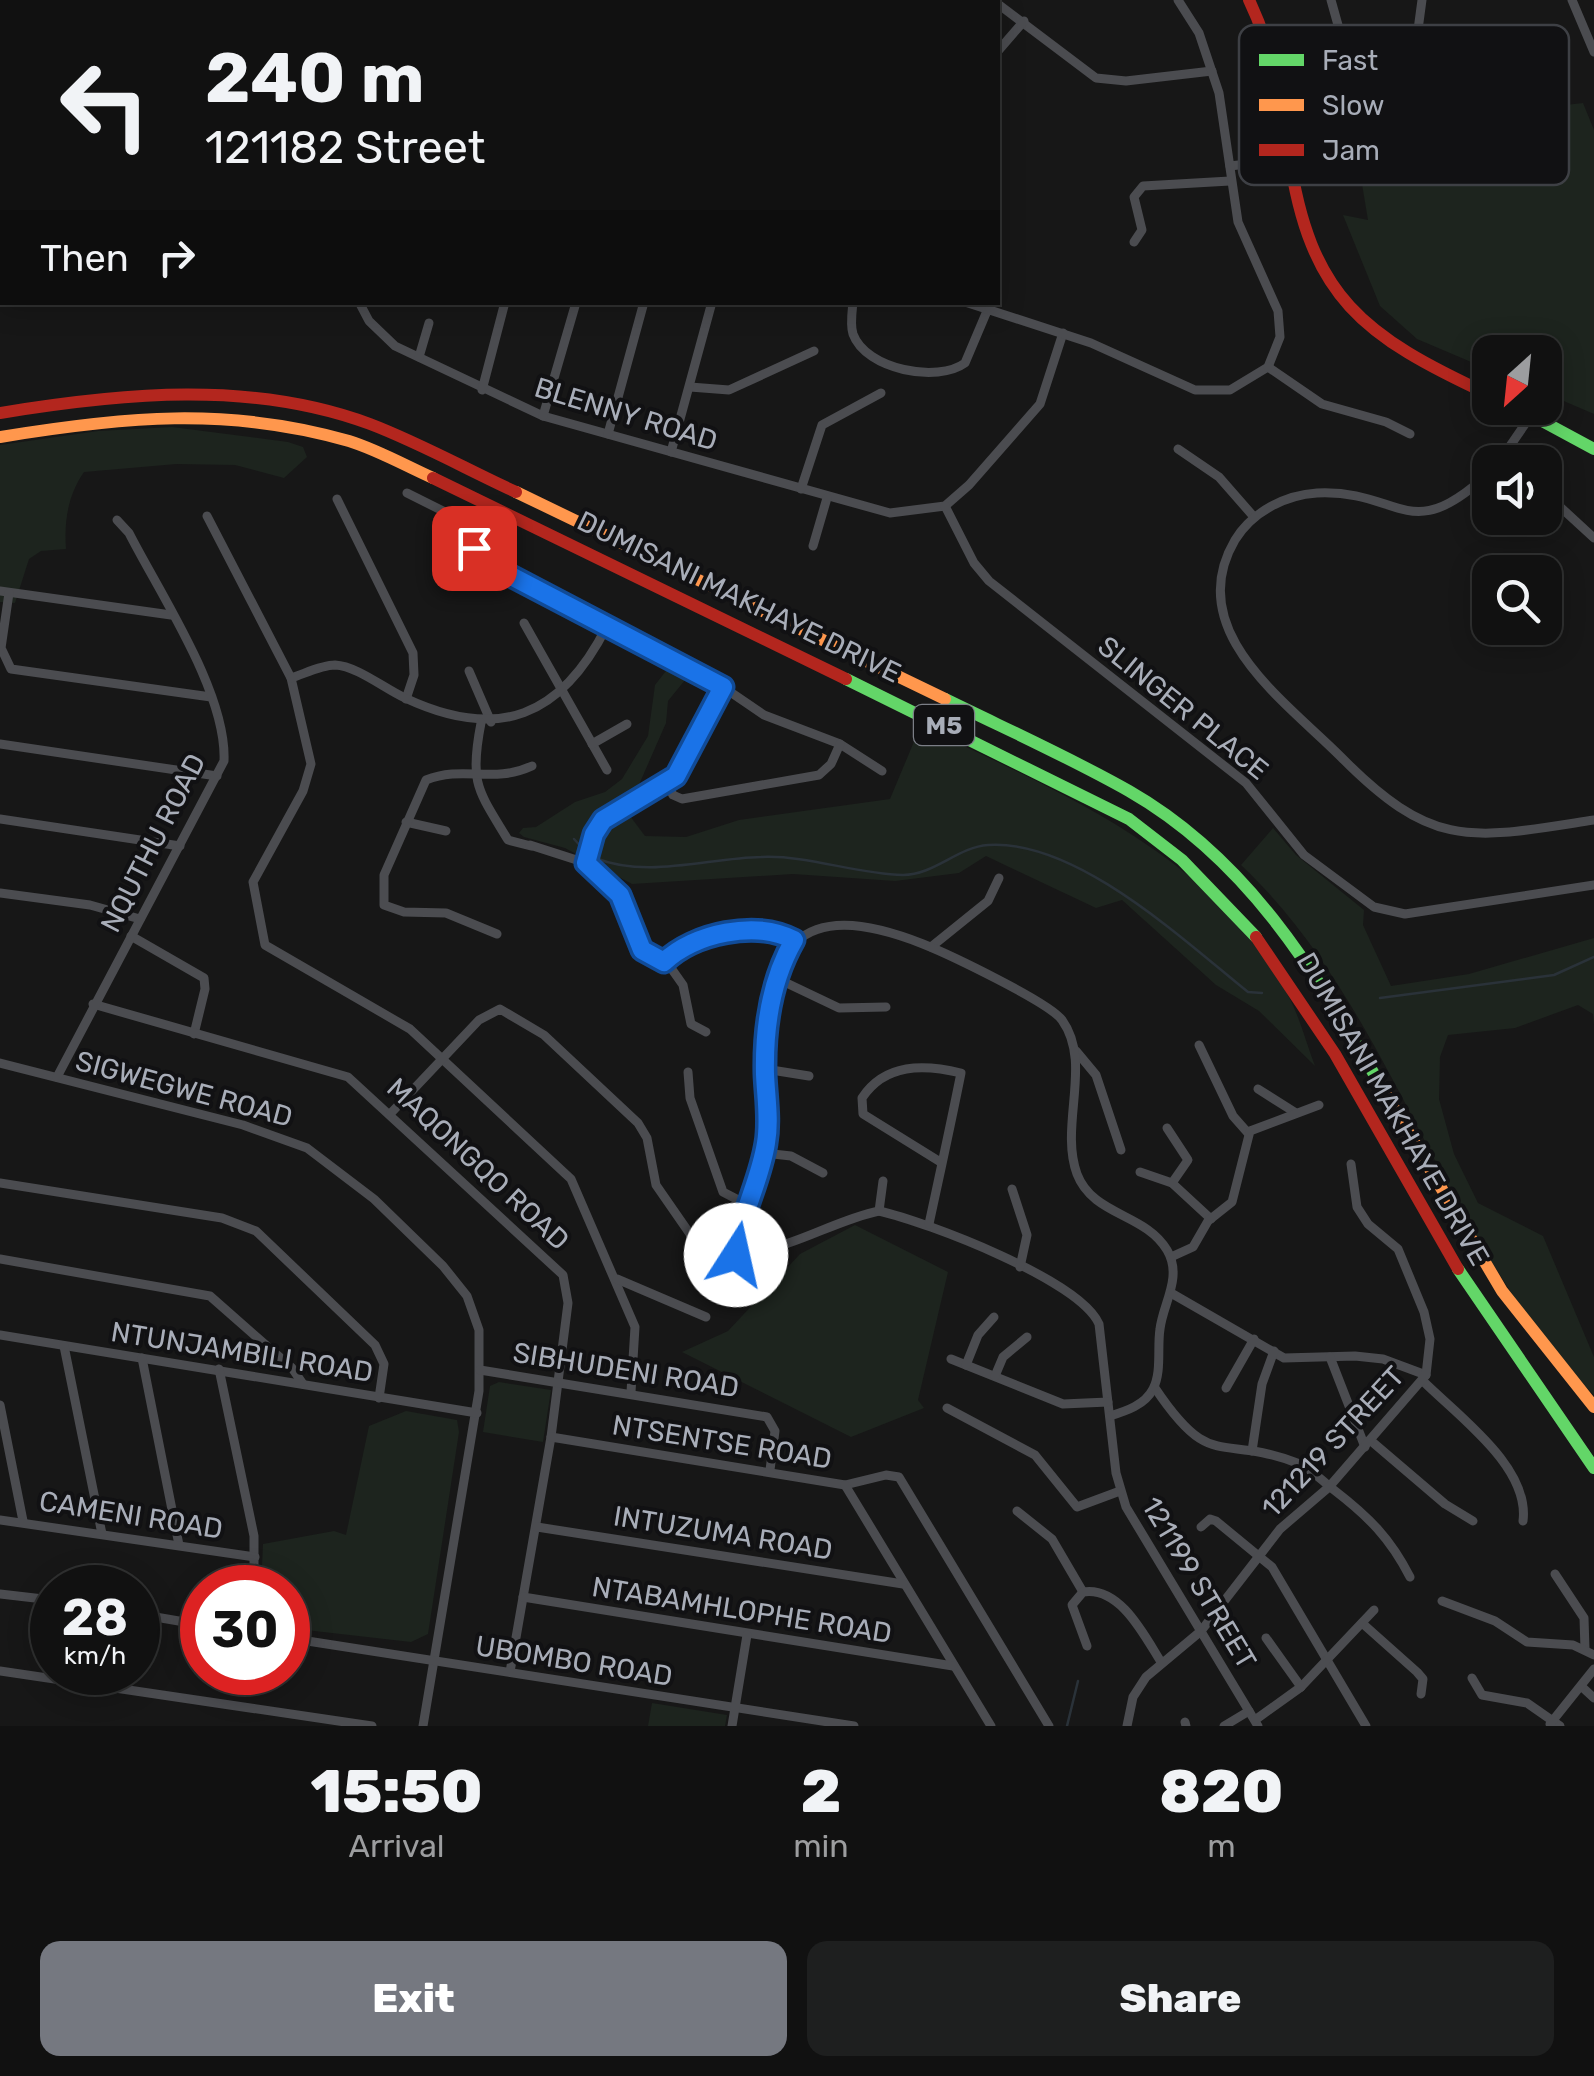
<!DOCTYPE html>
<style>
:root{--surface:#111;--page:#1e1f1f;--text:#f1f3f6;--muted:#9c9d9f;--line:#303131;--accent:#757880}
body{margin:0;font-family:Rubik,sans-serif;background:var(--page);color:var(--text);height:100vh;display:flex;flex-direction:column;font-size:38px;white-space:nowrap}
*{box-sizing:border-box;margin:0}
p{font-size:32px;color:var(--muted)}
.icon{flex:none;width:55px;height:55px;fill:none;stroke:currentColor;stroke-width:2;stroke-linecap:round;stroke-linejoin:round}
.map{position:relative;height:1726px;overflow:hidden}
.side{display:flex;flex-direction:column;background:var(--surface);flex:1}
.side>*{flex:none}
.banner{position:absolute;left:0px;top:0px;width:1000px;height:305px;box-shadow:0 5px 25px #0003,0 0 0 2px var(--line);background:#111;color:var(--text);overflow:hidden}
.needle{width:65px;rotate:207deg}
.fabs{position:absolute;left:1472px;top:335px;display:grid;gap:20px}
.fabs a{display:grid;place-items:center;width:90px;height:90px;border-radius:20px;background:var(--surface);box-shadow:0 5px 25px #0003,0 0 0 2px var(--line);font-size:50px}
.speed{position:absolute;left:30px;top:1565px;display:flex;gap:20px;font-size:50px;font-weight:700;text-align:center}
.speed>*{display:grid;place-content:center;width:130px;height:130px;border-radius:50%;background:var(--surface);box-shadow:0 5px 25px #0003,0 0 0 2px var(--line);line-height:1}
.speed small{font-size:25px;font-weight:400}
.speed .limit{border:15px solid #d22;background:#fff;color:#111}
.pin{position:absolute;display:grid;place-items:center;width:85px;height:85px;color:#fff;margin:-42px;border-radius:20px;box-shadow:0 5px 15px #0006}
.me{position:absolute;width:110px;margin:-55px;rotate:10deg;stroke-linejoin:round;filter:drop-shadow(0 0 8px #0008)}
.turn{display:flex;align-items:center;gap:35px;height:210px;padding:0 40px;font-size:45px}
.turn .icon{width:130px;height:130px;stroke-width:2.5}
.turn b{display:block;font-size:70px;line-height:85px}
.then{display:flex;align-items:center;height:95px;padding:0 40px;background:#0003;gap:20px;font-size:38px}
.eta{display:flex;justify-content:space-evenly;align-items:center;height:170px;text-align:center}
.eta b{font-size:60px;font-weight:800;line-height:70px}
.button{display:flex;gap:20px;margin-top:auto;padding:20px 40px}
.button a{flex:1;height:115px;border-radius:20px;background:var(--accent);color:#fff;font-size:40px;font-weight:800;line-height:115px;text-align:center}
.button a+a{background:var(--page);color:var(--text)}
.map>svg:first-child{display:block}
.green{fill:#1d241e}
.lines{fill:none;stroke-linecap:round;stroke-linejoin:round}
.stream{stroke:#2a3239;stroke-width:2.5}
.street{stroke:#4b4c50;stroke-width:9}
.fast{stroke:#63d668;stroke-width:12}
.slow{stroke:#ff974d;stroke-width:12}
.jam{stroke:#b3261e;stroke-width:12}
.route-casing{stroke:#114b97;stroke-width:25}
.route{stroke:#1a73e8;stroke-width:18}
.labels{text-anchor:middle;dominant-baseline:central;stroke-width:8;stroke-linejoin:round;paint-order:stroke}
.shield{fill:#111113;stroke:#7b7e86;stroke-width:2.5}
.shield-label{font-size:25px;font-weight:bold;fill:#a8adb8}
.street-label{font-size:28px;fill:#a8adb8;stroke:#111113}
.key{fill:#111113;stroke:#3e4045;stroke-width:2.5}
.key-label{font-size:28px;fill:#a8adb8}
</style>
<div class="map">
<svg width="1594" height="1726" viewBox="0 0 1594 1726">
<rect width="100%" height="100%" fill="#171717"/>
<!-- green -->
<g class="green">
<polygon points="1583,103 1594,130 1594,414 1545,393 1545,352 1490,352 1490,370 1417,339 1380,306 1343,215 1368,220 1362,184 1364,128"/>
<path d="M172 427 288 442 303 447 307 457 284 478 235 465 176 464 84 472C68 495 64 521 66 549L41 551 29 559 15 603 0 602V445L98 431Z"/>
<path d="M669 667 685 680 668 701 666 723 627 812 645 836 686 837 739 820 890 799 918 732 930 730C1064 794 1221 859 1291 1001 1301 1022 1307 1045 1315 1066L1259 1011 1216 985 1122 900 1096 908 986 856 959 873 895 881 793 874 632 884 565 848 524 837 519 833 523 828 536 827 575 802 605 792 622 779 648 736 655 685Z"/>
<path d="M1273 828 1296 855 1364 910 1363 925 1391 986 1469 974 1594 938V1025L1593 1014 1578 1005 1515 1028 1448 1035 1440 1057 1439 1099 1454 1154 1478 1203 1543 1236 1594 1357V1395C1440 1242 1396 1011 1241 865Z"/>
<polygon points="855,1225 948,1272 918,1400 924,1408 851,1437 682,1352 728,1331 800,1254"/>
<polygon points="499,1382 551,1390 543,1442 483,1432 490,1386"/>
<polygon points="406,1411 457,1420 459,1432 428,1634 411,1642 288,1628 288,1588 261,1587 263,1544 334,1531 346,1535 369,1426"/>
<polygon points="652,1703 727,1715 725,1726 648,1726"/>
</g>
<g class="lines">
<!-- stream -->
<g class="stream">
<polyline points="574,839 585,851"/>
<path d="M595 858C648 879 707 858 761 857 810 855 854 874 903 875 934 875 958 847 988 845 1076 839 1182 939 1248 992L1262 993"/>
<polyline points="1380,998 1554,975 1594,957"/>
<polyline points="1067,1726 1078,1681"/>
</g>
<!-- street -->
<g class="street">
<polyline points="106,0 107,2"/>
<polyline points="175,0 176,2"/>
<polyline points="240,0 240,2"/>
<polyline points="309,0 310,2"/>
<polyline points="734,0 740,2"/>
<polyline points="1331,0 1357,93"/>
<polyline points="1572,0 1594,52"/>
<polyline points="410,2 411,0"/>
<polyline points="821,2 825,0"/>
<polyline points="835,2 836,0"/>
<polyline points="998,4 1096,78 1126,81 1212,71"/>
<polyline points="0,9 2,10"/>
<polyline points="998,51 1024,21"/>
<polyline points="1415,52 1422,0"/>
<polyline points="0,78 2,80"/>
<polyline points="1230,166 1289,159"/>
<polyline points="0,240 2,241"/>
<polyline points="1134,242 1142,230 1134,197 1143,186 1230,181"/>
<polyline points="0,259 2,254"/>
<polyline points="0,271 2,270"/>
<polyline points="359,302 369,321 395,346 543,416 890,513 945,506 969,485 1040,404 1063,333"/>
<path d="M853 302C852 312 850 325 853 334 866 370 938 383 965 363L987 311"/>
<polyline points="965,302 1091,343 1195,390 1230,390 1268,367 1280,337 1278,311 1238,222 1219,93 1199,33 1178,0"/>
<polyline points="419,357 429,323"/>
<polyline points="1268,367 1322,404 1386,422 1410,434"/>
<polyline points="690,387 729,390 814,351"/>
<polyline points="482,390 505,302"/>
<polyline points="543,416 575,306"/>
<polyline points="608,434 644,302"/>
<polyline points="1178,449 1219,477 1254,517"/>
<polyline points="671,452 712,302"/>
<polyline points="1499,462 1532,414"/>
<path d="M1490 472C1408 549 1402 489 1317 493 1285 495 1252 512 1235 540 1182 630 1284 700 1341 757 1434 851 1471 839 1594 820"/>
<polyline points="801,489 822,425 881,393"/>
<polyline points="407,493 453,516 490,565 723,687 764,715 840,744 882,771"/>
<polyline points="1545,493 1594,538"/>
<polyline points="337,499 413,653 414,675 406,699"/>
<polyline points="945,506 974,563 989,581 1246,783 1304,855 1374,907 1405,914 1594,885"/>
<polyline points="207,516 291,678 311,764 303,791 253,882 265,945 410,1029 571,1179 635,1327 631,1392"/>
<polyline points="813,546 827,498"/>
<polyline points="0,591 171,615"/>
<polyline points="9,593 1,648 11,669 211,697"/>
<polyline points="524,623 607,770"/>
<polyline points="469,671 491,722"/>
<path d="M291 678C304 674 321 665 335 665 357 666 385 689 405 698 499 742 561 717 607 626"/>
<path d="M481 723C469 784 478 790 508 840L531 846"/>
<polyline points="0,744 217,776"/>
<polyline points="592,744 627,724"/>
<polyline points="667,784 673,795 682,799 819,775 831,764 840,744"/>
<polyline points="0,819 180,846"/>
<polyline points="406,822 446,831"/>
<polyline points="530,845 586,863 612,885 623,901 637,944 671,968 683,985 691,1024 706,1032"/>
<polyline points="586,863 603,820 676,776 723,687"/>
<polyline points="0,893 90,905 140,919"/>
<path d="M497 934 446 913 404 912 384 905V875L426 780C464 765 493 784 532 766"/>
<polyline points="131,936 204,978 205,989 194,1034"/>
<polyline points="931,947 988,901 999,878"/>
<path d="M664 962C693 933 756 920 794 940"/>
<polyline points="776,978 839,1008 886,1007"/>
<polyline points="93,1004 348,1077 563,1275 568,1303 551,1437 510,1672"/>
<polyline points="1199,1045 1233,1116 1248,1133"/>
<polyline points="1076,1051 1096,1075 1121,1150"/>
<polyline points="0,1063 243,1125 307,1148 374,1199 443,1266 467,1296 479,1330 479,1391 423,1726"/>
<polyline points="765,1069 809,1076"/>
<polyline points="688,1072 690,1098 723,1192 746,1204"/>
<path d="M57 1077 224 761C227 693 160 594 129 533L117 520"/>
<polyline points="1258,1089 1296,1113"/>
<path d="M391 1113 479 1020 500 1009 544 1035 638 1123 647 1138 656 1185 699 1247C760 1272 820 1223 879 1211"/>
<polyline points="1167,1128 1188,1160 1172,1183"/>
<polyline points="764,1153 791,1156 823,1173"/>
<polyline points="1140,1172 1172,1183 1211,1219"/>
<path d="M883 1181 879 1211C927 1222 1080 1280 1099 1324L1116 1473 1126 1507 1258 1726"/>
<polyline points="0,1183 222,1218 256,1231 375,1345 384,1364 379,1398"/>
<polyline points="1012,1189 1027,1235 1020,1267"/>
<path d="M929 1224C940 1173 951 1123 961 1073 924 1064 885 1063 862 1098L863 1114 942 1163"/>
<path d="M737 1255C741 1209 767 1169 769 1124 769 1106 765 1088 765 1071 764 947 796 894 923 944 948 954 1049 1002 1062 1020 1093 1063 1059 1125 1077 1174 1093 1216 1145 1213 1167 1250 1183 1277 1163 1303 1160 1329 1157 1348 1162 1372 1153 1389 1145 1405 1126 1411 1110 1416"/>
<polyline points="1171,1257 1193,1247 1208,1221 1232,1202 1250,1131 1319,1105"/>
<polyline points="0,1259 210,1296 292,1368 303,1384"/>
<polyline points="617,1279 706,1317"/>
<polyline points="1171,1293 1284,1358 1355,1356 1383,1359 1426,1375"/>
<polyline points="0,1335 477,1413"/>
<polyline points="64,1346 102,1534"/>
<polyline points="1330,1357 1365,1447"/>
<polyline points="142,1358 179,1545"/>
<polyline points="951,1359 1063,1404 1108,1402"/>
<polyline points="966,1365 978,1335 994,1317"/>
<polyline points="219,1369 254,1536 254,1588"/>
<polyline points="480,1370 767,1417 775,1431 770,1470"/>
<polyline points="995,1376 1003,1357 1027,1337"/>
<path d="M1423 1381C1458 1416 1530 1467 1523 1521"/>
<path d="M1155 1388C1212 1473 1219 1433 1297 1463 1312 1469 1322 1481 1334 1490 1369 1517 1390 1538 1410 1577"/>
<polyline points="1226,1388 1254,1339"/>
<polyline points="0,1405 23,1521"/>
<polyline points="947,1408 1035,1455 1077,1507 1120,1491"/>
<polyline points="551,1437 845,1485 886,1475 899,1477 1049,1726"/>
<polyline points="1370,1440 1445,1504 1473,1521"/>
<polyline points="1252,1451 1262,1384 1274,1351"/>
<polyline points="845,1485 991,1726"/>
<polyline points="1017,1511 1052,1539 1083,1592"/>
<polyline points="0,1520 255,1557"/>
<polyline points="537,1527 903,1584"/>
<polyline points="1201,1527 1210,1519 1216,1521 1272,1567 1366,1726"/>
<polyline points="1555,1574 1584,1618 1585,1649"/>
<polyline points="0,1594 52,1600"/>
<polyline points="523,1597 953,1666"/>
<polyline points="1442,1601 1495,1621 1527,1642 1573,1645 1594,1655"/>
<polyline points="138,1614 202,1625"/>
<polyline points="1362,1623 1417,1672 1423,1679 1421,1694"/>
<polyline points="288,1638 854,1726"/>
<polyline points="1266,1638 1301,1687"/>
<path d="M1087 1646 1072 1605 1083 1592C1120 1586 1144 1635 1161 1662"/>
<polyline points="0,1671 372,1726"/>
<polyline points="1472,1678 1482,1695 1527,1703 1560,1726"/>
<polyline points="1581,1686 1594,1698"/>
<polyline points="1255,1720 1301,1687 1374,1610"/>
<polyline points="1185,1722 1186,1726"/>
<polyline points="1550,1724 1594,1669"/>
<polyline points="732,1726 747,1635"/>
<polyline points="1127,1726 1133,1697 1146,1677 1201,1631 1280,1529 1329,1487 1426,1375 1430,1339 1424,1312 1398,1249 1368,1224 1357,1207 1351,1164"/>
<polyline points="1224,1726 1249,1711"/>
</g>
<!-- fast -->
<g class="fast">
<polyline points="1518,408 1594,449"/>
<polyline points="846,679 1129,819 1182,860 1256,937"/>
<path d="M945 699C1006 729 1069 757 1129 791 1246 858 1313 968 1378 1081"/>
<polyline points="1458,1269 1594,1468"/>
</g>
<!-- slow -->
<g class="slow">
<path d="M0 437C122 417 227 406 349 441 378 450 406 466 433 478"/>
<polyline points="516,492 945,699"/>
<polyline points="1378,1081 1502,1291 1594,1407"/>
</g>
<!-- jam -->
<g class="jam">
<path d="M1249 0C1273 50 1281 100 1289 154 1310 298 1363 336 1490 395"/>
<path d="M0 413C121 393 252 380 370 424 420 443 468 470 516 492"/>
<polyline points="433,478 846,679"/>
<polyline points="1256,937 1335,1054 1458,1269"/>
</g>
</g>
<g class="lines">
<!-- route casing -->
<g class="route-casing">
<path id="route" d="M474 548 490 565 723 687 676 776 603 820 594 834 586 863 620 895 642 950 664 962C694 933 756 920 794 940 771 980 764 1028 765 1074 766 1098 770 1120 766 1143 760 1182 740 1215 736 1255"/>
</g>
<!-- route -->
<use href="#route" class="route"/>
</g>
<g class="labels">
<!-- shield labels -->
<rect class="shield" x="914" y="705" width="60" height="40" rx="8"/>
<g class="shield-label">
<text x="944" y="725">M5</text>
</g>
<!-- street labels -->
<g class="street-label">
<text transform="translate(626 414) rotate(17)">BLENNY ROAD</text>
<text transform="translate(739 597) rotate(26)">DUMISANI MAKHAYE DRIVE</text>
<text transform="translate(1183 708) rotate(39)">SLINGER PLACE</text>
<text transform="translate(153 843) rotate(-63)">NQUTHU ROAD</text>
<text transform="translate(184 1089) rotate(15)">SIGWEGWE ROAD</text>
<text transform="translate(1393 1109) rotate(60)">DUMISANI MAKHAYE DRIVE</text>
<text transform="translate(478 1164) rotate(43)">MAQONGQO ROAD</text>
<text transform="translate(242 1352) rotate(9)">NTUNJAMBILI ROAD</text>
<text transform="translate(626 1370) rotate(9)">SIBHUDENI ROAD</text>
<text transform="translate(722 1442) rotate(9)">NTSENTSE ROAD</text>
<text transform="translate(1333 1442) rotate(-47)">121219 STREET</text>
<text transform="translate(131 1515) rotate(9)">CAMENI ROAD</text>
<text transform="translate(723 1533) rotate(9)">INTUZUMA ROAD</text>
<text transform="translate(1199 1583) rotate(59)">121199 STREET</text>
<text transform="translate(742 1610) rotate(9)">NTABAMHLOPHE ROAD</text>
<text transform="translate(574 1661) rotate(9)">UBOMBO ROAD</text>
</g>
</g>
<!-- legend -->
<rect x="1239" y="25" width="330" height="160" rx="15" class="key"/>
<rect x="1259" y="54" width="45" height="12" fill="#63d668"/>
<rect x="1259" y="99" width="45" height="12" fill="#ff974d"/>
<rect x="1259" y="144" width="45" height="12" fill="#b3261e"/>
<g class="key-label">
<text x="1322" y="70">Fast</text>
<text x="1322" y="115">Slow</text>
<text x="1322" y="160">Jam</text>
</g>
</svg>
<div class="fabs">
<a><svg class="needle" viewBox="-14 -14 28 28"><path d="M0-13l5 13h-10z" fill="#e53935"/><path d="M0 13l5-13h-10z" fill="#9c9d9f"/></svg></a>
<a><svg class="icon" aria-label="sound" viewBox="0 0 24 24"><path d="M4 9h4l5-4v14l-5-4H4zM17 9q2 3 0 6"/></svg></a>
<a><svg class="icon" aria-label="search" viewBox="0 0 24 24"><circle cx="10" cy="10" r="6"/><path d="M15 15l6 6"/></svg></a>
</div>
<div class="speed"><div>28<small>km/h</small></div><div class="limit">30</div></div>
<div class="pin" style="left:474px;top:548px;background:#d93025"><svg class="icon" aria-label="arrive" viewBox="0 0 24 24"><path d="M6 21V4h12l-3 4 3 4H6"/></svg></div>
<svg class="me" style="left:736px;top:1255px" viewBox="-20 -20 40 40"><circle r="19" fill="#fff"/><path d="M0-13L10 11 0 6-10 11z" fill="#1a73e8"/></svg>
<div class="banner">
<div class="turn"><svg class="icon" aria-label="left" viewBox="0 0 24 24"><path d="M17 20v-9H6M10 6l-5 5 5 5"/></svg><div><b>240 m</b>121182 Street</div></div>
<div class="then">Then<svg class="icon" aria-label="right" viewBox="0 0 24 24"><path d="M7 20v-9h11M14 6l5 5-5 5"/></svg></div>
</div>
</div>
<section class="side">
<div class="eta">
<div><b>15:50</b><p>Arrival</p></div>
<div><b>2</b><p>min</p></div>
<div><b>820</b><p>m</p></div>
</div>
<div class="button"><a>Exit</a><a>Share</a></div>
</section>
